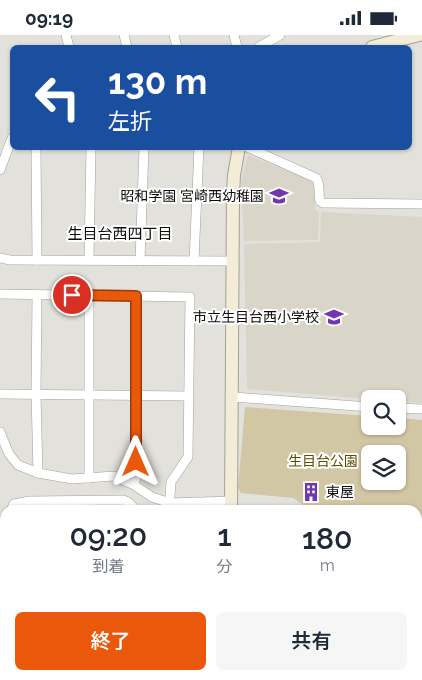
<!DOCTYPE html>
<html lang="ja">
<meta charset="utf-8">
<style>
:root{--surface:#fff;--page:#f6f6f7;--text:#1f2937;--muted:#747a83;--accent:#ea580c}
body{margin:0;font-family:Raleway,"Noto Sans JP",sans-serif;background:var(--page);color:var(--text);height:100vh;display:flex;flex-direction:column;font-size:19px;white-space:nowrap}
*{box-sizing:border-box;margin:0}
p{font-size:16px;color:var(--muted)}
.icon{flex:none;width:28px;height:28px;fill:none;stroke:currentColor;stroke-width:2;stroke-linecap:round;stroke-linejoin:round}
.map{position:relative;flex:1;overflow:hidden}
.sheet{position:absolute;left:0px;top:470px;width:422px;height:175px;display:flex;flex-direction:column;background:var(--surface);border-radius:15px 15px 0 0;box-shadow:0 1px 4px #0004}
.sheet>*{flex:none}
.hud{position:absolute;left:10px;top:10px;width:402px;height:105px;border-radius:8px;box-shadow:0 1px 4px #0004;background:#1a4fa0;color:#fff;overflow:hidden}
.buttons{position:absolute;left:361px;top:355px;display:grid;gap:10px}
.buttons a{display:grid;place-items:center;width:45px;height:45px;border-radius:8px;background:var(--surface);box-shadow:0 1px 4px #0004;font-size:25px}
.pin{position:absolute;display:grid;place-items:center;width:42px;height:42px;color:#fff;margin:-21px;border:2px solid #fff;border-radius:50%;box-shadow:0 1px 5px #0007}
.me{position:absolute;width:55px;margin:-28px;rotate:0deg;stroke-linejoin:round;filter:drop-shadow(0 0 4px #0008)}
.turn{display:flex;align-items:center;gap:18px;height:105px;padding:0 15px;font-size:22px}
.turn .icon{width:65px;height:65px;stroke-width:2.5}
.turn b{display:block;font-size:35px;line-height:42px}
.eta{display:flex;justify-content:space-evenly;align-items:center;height:85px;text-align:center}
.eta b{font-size:30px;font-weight:600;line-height:35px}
.action{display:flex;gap:10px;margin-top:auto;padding:10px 15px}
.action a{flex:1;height:58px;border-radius:8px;background:var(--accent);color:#fff;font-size:20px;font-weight:600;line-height:58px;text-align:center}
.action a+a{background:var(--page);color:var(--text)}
.status{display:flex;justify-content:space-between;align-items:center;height:35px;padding:0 25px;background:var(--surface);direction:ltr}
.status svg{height:14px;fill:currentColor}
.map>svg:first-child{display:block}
.built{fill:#d9d5c8}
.green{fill:#d2c7a4;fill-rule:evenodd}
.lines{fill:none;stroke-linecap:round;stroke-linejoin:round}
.street-casing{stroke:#a3a19c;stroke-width:10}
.secondary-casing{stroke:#a3a19c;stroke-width:14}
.street{stroke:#fff;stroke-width:9}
.secondary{stroke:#f3ecd7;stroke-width:12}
.route-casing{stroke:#983908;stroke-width:12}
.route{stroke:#ea580c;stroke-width:9}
.labels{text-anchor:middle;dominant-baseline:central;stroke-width:4;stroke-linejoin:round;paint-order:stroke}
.poi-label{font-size:14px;fill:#0d0c0b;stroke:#fff;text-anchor:end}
.park-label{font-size:14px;fill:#5f4b00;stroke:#fff}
.neighbourhood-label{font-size:15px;fill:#0d0c0b;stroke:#fff}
</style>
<div class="status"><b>09:19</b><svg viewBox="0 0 49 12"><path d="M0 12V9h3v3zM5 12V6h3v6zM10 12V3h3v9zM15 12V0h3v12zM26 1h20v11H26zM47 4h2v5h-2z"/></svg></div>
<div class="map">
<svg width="422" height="645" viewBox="0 0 422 645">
<rect width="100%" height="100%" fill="#e2e1db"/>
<!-- built -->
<g class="built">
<polygon points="248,120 315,147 315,175 319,177 318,205 244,206 241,146"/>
<polygon points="321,177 422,182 422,368 398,366 398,364 370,364 247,354 244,209 320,207"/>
<polygon points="418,630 422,630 422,645 376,645 376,643 418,640"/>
</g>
<!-- green -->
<path class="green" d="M245 372 370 381V391H398V383L422 385V511H418V475H311L293 463 241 458 238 453ZM370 419H398V446H370Z"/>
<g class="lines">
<!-- street casing -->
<g class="street-casing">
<g id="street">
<polyline points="66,0 69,12"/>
<polyline points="124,0 127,12"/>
<polyline points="174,0 177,12"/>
<polyline points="234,0 237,12"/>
<polyline points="259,12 280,0"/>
<polyline points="36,112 37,225"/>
<path d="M247 112 316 143C321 149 318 159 320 166L323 168 422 169"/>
<polyline points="0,135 12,103"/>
<polyline points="0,223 10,225 233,226"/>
<polyline points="89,225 91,112"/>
<polyline points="140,226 144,112"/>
<polyline points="194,226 199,112"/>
<polyline points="0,259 190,262 188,422 171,447 169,475"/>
<polyline points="37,260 36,359 38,438"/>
<polyline points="0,359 188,361"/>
<polyline points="233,362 370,372"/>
<polyline points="398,373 422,374"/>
<polyline points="0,397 9,419 18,430 38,438 72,444 114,441 134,450 152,462 170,468 231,466"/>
<polyline points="89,443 89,261"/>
<polyline points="134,450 136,443 136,261"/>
<polyline points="11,475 14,469 30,466 123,465 128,467 136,475"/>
<polyline points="0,492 5,485"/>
</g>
</g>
<!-- secondary casing -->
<g class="secondary-casing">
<g id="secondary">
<polyline points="372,12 419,0"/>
<polyline points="231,475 233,159 234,140 239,112"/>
<polyline points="215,645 216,640"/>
</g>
</g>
<!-- street -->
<use href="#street" class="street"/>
<!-- secondary -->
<use href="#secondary" class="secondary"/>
</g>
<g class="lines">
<!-- route casing -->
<g class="route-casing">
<polyline id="route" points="72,260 136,261 136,427"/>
</g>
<!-- route -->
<use href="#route" class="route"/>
</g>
<!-- icons -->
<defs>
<g id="school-bare" transform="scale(1.5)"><path d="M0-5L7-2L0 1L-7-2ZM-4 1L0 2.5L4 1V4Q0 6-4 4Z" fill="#7138ae" stroke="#fff" stroke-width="2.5" paint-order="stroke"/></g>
<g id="building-bare" transform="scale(1.5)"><path d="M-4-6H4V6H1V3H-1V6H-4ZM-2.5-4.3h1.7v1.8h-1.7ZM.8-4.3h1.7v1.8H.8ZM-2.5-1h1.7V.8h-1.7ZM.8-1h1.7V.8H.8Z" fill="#7138ae" stroke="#fff" stroke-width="2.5" paint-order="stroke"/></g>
</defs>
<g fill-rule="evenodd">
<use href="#school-bare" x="279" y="161"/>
<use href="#school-bare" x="334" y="282"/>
<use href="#building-bare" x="311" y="457"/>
</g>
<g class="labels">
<!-- poi labels -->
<g class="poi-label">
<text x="264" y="161">昭和学園 宮崎西幼稚園</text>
<text x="319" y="282">市立生目台西小学校</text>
<text x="326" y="457" text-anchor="start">東屋</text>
</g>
<!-- park labels -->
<g class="park-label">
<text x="323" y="426">生目台公園</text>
</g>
<!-- neighbourhood labels -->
<g class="neighbourhood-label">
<text x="120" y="199">生目台西四丁目</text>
</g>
</g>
</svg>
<div class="buttons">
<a><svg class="icon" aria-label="search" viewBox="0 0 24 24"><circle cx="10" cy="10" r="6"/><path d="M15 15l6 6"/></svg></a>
<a><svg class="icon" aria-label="layers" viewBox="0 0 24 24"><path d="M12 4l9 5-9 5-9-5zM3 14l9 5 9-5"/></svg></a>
</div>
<div class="pin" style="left:72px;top:260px;background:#d93025"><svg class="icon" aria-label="arrive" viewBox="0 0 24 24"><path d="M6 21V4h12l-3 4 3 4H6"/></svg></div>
<svg class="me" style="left:136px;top:427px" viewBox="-20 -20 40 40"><path d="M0-17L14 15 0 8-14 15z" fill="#ea580c" stroke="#fff" stroke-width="4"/></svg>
<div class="hud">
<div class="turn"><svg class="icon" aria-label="left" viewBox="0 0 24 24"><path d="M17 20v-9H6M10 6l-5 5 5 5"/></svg><div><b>130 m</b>左折</div></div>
</div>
<section class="sheet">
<div class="eta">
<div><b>09:20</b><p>到着</p></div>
<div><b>1</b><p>分</p></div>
<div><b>180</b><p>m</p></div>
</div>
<div class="action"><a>終了</a><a>共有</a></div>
</section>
</div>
